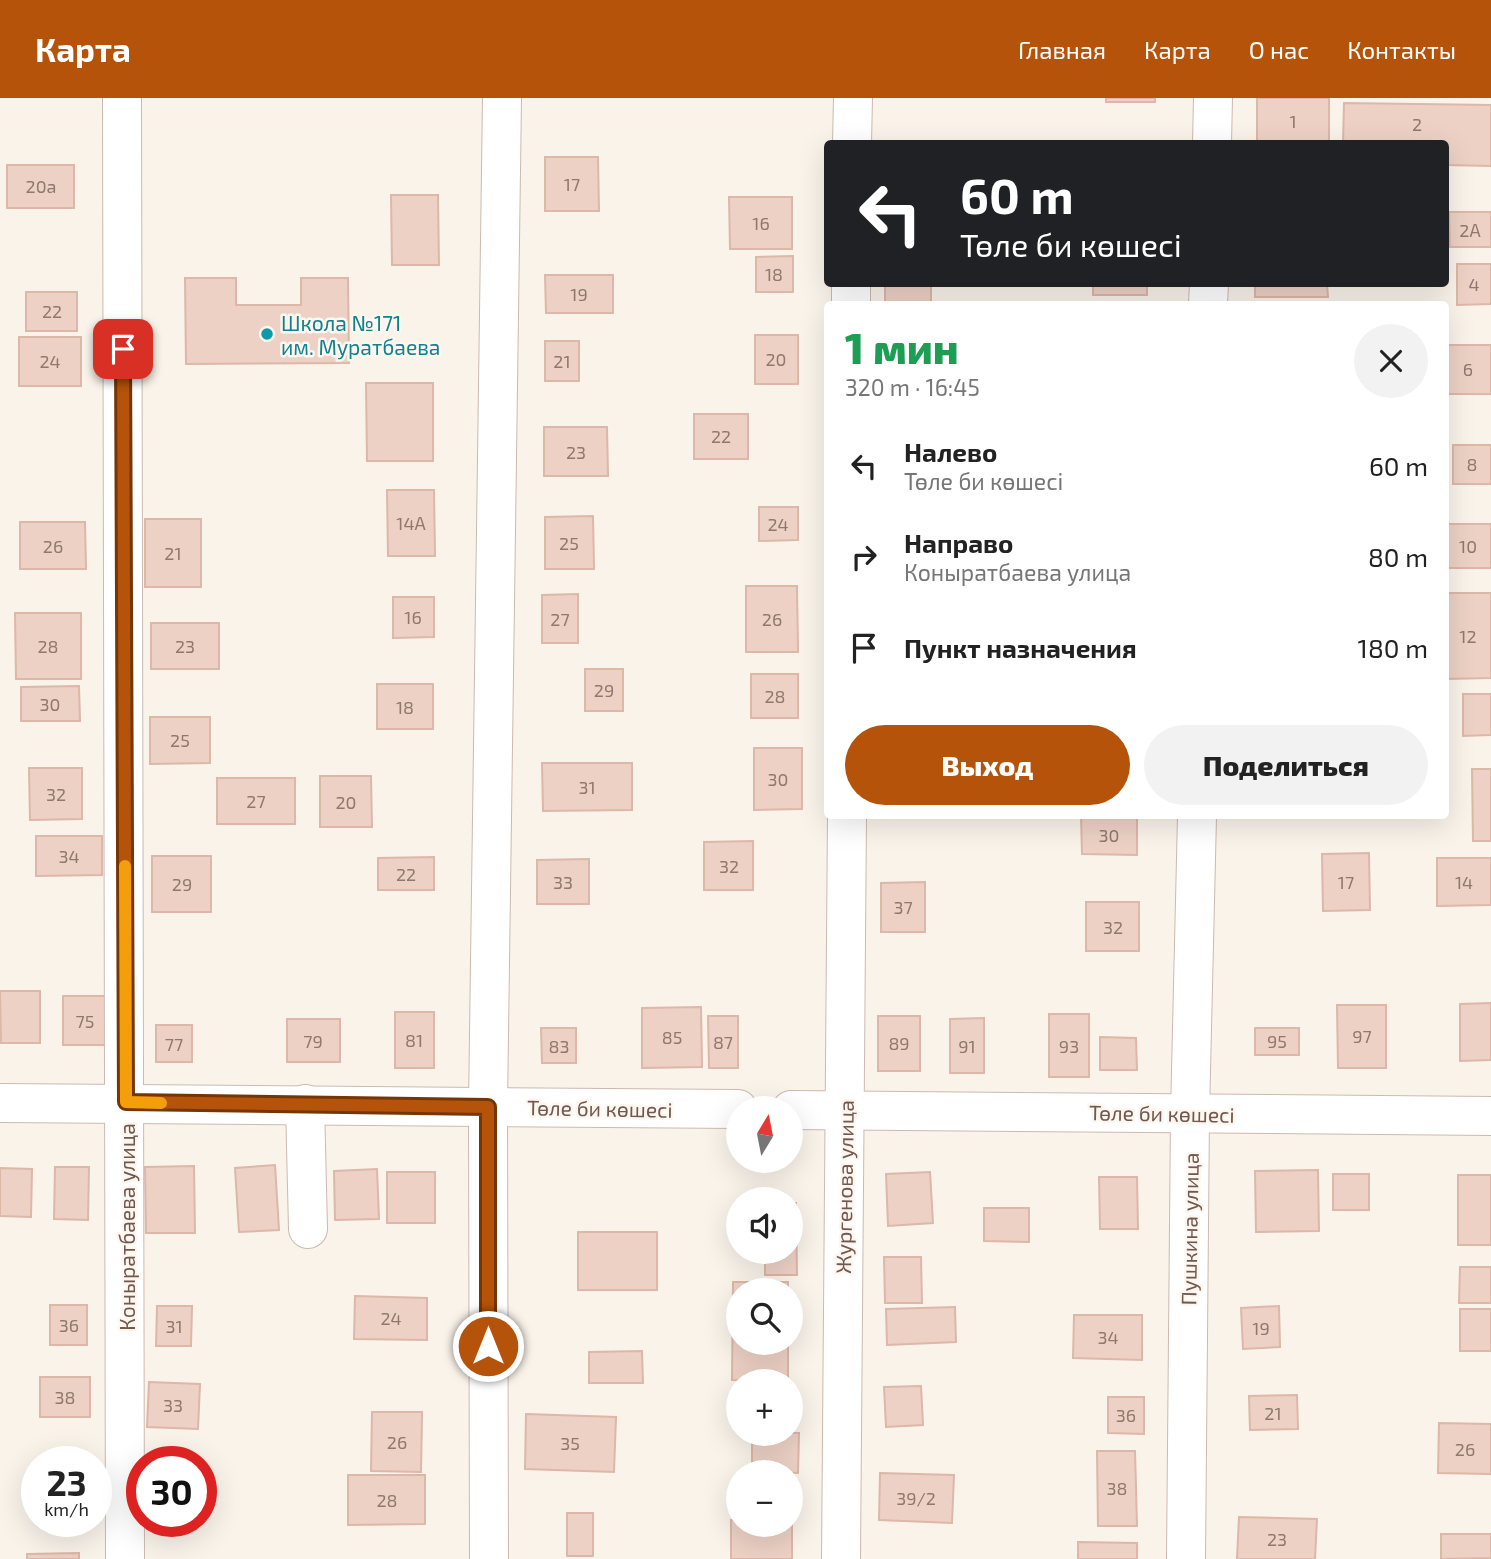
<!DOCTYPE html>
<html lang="ru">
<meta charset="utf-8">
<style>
:root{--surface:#fff;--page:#f2f2f2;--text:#222;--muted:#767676;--accent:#b45309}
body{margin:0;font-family:"Exo 2",sans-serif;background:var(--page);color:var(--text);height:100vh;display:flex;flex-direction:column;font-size:26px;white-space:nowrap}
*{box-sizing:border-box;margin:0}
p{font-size:23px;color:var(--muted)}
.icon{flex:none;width:38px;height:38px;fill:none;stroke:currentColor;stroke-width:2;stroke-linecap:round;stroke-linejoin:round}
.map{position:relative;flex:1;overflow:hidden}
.details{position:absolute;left:824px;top:203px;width:625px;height:518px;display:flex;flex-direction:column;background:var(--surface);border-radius:7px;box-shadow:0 7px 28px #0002}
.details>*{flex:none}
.banner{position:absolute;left:824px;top:42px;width:625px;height:147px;border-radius:7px;box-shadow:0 7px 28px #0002;background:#202124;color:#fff;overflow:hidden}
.needle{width:46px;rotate:10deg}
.fabs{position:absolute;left:726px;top:998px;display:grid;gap:14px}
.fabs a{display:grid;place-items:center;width:77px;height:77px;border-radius:50%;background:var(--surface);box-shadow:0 7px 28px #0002;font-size:35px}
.speed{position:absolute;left:21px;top:1348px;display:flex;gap:14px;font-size:35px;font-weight:700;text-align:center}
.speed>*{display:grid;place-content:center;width:91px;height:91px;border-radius:50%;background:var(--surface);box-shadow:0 7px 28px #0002;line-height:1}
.speed small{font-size:18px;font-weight:400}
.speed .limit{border:10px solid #d22;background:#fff;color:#111}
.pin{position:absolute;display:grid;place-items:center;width:60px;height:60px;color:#fff;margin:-30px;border-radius:14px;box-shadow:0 4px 10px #0006}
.me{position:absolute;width:77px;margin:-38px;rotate:0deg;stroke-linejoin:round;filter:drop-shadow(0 0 5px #0008)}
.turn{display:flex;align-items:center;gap:24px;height:147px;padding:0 21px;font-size:32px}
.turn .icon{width:91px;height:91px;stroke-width:2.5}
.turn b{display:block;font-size:49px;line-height:60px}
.round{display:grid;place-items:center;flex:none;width:74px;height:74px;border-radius:37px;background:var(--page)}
.overview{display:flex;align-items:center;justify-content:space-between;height:119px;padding:0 21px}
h1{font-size:42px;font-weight:800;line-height:52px;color:#1e9e55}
.cta{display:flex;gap:14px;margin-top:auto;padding:14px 21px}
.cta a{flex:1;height:80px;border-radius:42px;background:var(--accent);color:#fff;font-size:28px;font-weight:800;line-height:80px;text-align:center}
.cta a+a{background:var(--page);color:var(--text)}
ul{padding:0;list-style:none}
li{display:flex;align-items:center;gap:21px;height:91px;padding:0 21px}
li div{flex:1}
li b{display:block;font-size:26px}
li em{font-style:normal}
header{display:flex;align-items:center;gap:42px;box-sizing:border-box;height:98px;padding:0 35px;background:var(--accent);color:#fff}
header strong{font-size:33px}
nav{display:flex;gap:38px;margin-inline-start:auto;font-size:24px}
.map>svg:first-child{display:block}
.building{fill:#edd1c5;stroke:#ddb7a7;stroke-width:2}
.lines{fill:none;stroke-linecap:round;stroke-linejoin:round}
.minor-casing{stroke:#ccbab1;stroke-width:40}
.minor{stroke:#fff;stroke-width:38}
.route-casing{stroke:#753606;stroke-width:18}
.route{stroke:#b45309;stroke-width:12}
.slow{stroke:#f59e0b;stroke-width:12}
.culture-dot{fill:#0f9aa8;stroke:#fdf7f0;stroke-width:2.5}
.labels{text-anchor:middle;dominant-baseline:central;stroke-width:5;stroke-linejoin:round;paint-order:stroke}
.number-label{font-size:18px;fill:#91776d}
.culture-label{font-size:21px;fill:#0d838f;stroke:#fdf7f0;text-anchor:start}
.street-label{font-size:21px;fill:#725950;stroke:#fdf7f0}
</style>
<header>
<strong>Карта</strong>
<nav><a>Главная</a><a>Карта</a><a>О нас</a><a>Контакты</a></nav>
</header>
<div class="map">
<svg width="1491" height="1461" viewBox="0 0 1491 1461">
<rect width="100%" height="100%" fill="#faf3ea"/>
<!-- building -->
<g class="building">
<rect x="1106" y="0" width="49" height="4"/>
<rect x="1257" y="0" width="72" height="46"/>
<polygon points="1344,5 1491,7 1491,68 1446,67 1446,46 1343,46"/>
<polygon points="545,59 598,59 599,113 545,113"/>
<rect x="7" y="67" width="67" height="43"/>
<polygon points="391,97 438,97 439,167 392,167"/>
<polygon points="729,99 792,99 792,151 730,151"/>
<polygon points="1449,114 1491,114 1491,149 1450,149"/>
<polygon points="793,158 793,194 756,194 756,159"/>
<polygon points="1457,166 1491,166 1491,206 1457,207"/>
<polygon points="545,177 613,177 613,215 546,215"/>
<polygon points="185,180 236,180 236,207 301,207 301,180 348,180 349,265 186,266"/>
<rect x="885" y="186" width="46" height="20"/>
<rect x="1093" y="186" width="54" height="11"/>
<polygon points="1255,186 1327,186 1328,199 1255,199"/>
<rect x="26" y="194" width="51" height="39"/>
<rect x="755" y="237" width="43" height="49"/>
<rect x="19" y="239" width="62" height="49"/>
<rect x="545" y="243" width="34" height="40"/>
<rect x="1446" y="247" width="45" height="49"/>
<polygon points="366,285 433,285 433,363 367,363"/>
<rect x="694" y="316" width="54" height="45"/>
<polygon points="544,329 607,329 608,378 544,378"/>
<rect x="1453" y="347" width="38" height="39"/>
<polygon points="387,392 434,392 435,458 388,458"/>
<polygon points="759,409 798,409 798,442 759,443"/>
<polygon points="593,418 594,471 545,471 545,419"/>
<rect x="145" y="421" width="56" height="68"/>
<polygon points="20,424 85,424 86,471 20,471"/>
<rect x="1446" y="426" width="45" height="44"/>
<polygon points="746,488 797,488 798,554 746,554"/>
<polygon points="1446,495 1491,495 1491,580 1446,581"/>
<polygon points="578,496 578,545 542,545 542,497"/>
<polygon points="393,499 434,499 434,539 393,540"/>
<polygon points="15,515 81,515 81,581 16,581"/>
<rect x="151" y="525" width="68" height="46"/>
<rect x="585" y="571" width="38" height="42"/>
<rect x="751" y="576" width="47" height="44"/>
<rect x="377" y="586" width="56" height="45"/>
<polygon points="79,588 80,623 21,623 21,589"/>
<polygon points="1463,596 1491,596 1491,637 1463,638"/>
<polygon points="150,619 210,619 210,665 150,666"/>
<polygon points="754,650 802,650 802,711 754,712"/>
<polygon points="542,665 632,665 632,712 543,713"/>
<polygon points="29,670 82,670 82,721 30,722"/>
<polygon points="1472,671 1491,671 1491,743 1473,743"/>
<polygon points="320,678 371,678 372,729 320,729"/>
<rect x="217" y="680" width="78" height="46"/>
<polygon points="1081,718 1137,718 1137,757 1082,756"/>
<polygon points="36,738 102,738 102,777 36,778"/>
<polygon points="753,743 753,792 704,792 704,744"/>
<polygon points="1369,755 1370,812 1323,813 1322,756"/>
<rect x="152" y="758" width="59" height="56"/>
<polygon points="434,759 434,792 378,792 378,760"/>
<polygon points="1437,760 1491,760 1491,807 1437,808"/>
<polygon points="589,761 589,806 537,806 537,762"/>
<polygon points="925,784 925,834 881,834 881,785"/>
<rect x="1086" y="804" width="53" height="49"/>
<polygon points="0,893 40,893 40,945 1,945"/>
<rect x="63" y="898" width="43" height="49"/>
<polygon points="1491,905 1491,962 1460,963 1460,906"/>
<polygon points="1337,907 1386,907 1386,970 1338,970"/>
<polygon points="701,909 702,969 642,970 642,910"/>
<rect x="395" y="914" width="39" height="56"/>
<rect x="1049" y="916" width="40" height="63"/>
<polygon points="708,918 738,918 738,970 709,970"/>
<rect x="878" y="918" width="42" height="55"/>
<polygon points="984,920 984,975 950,975 950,921"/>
<rect x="287" y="921" width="53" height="43"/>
<rect x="156" y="927" width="36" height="37"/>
<polygon points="541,930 576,930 576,965 542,965"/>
<rect x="1255" y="930" width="44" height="27"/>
<polygon points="1100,939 1136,940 1137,972 1100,972"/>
<polygon points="275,1067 279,1132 239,1134 235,1070"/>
<polygon points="194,1068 195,1135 146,1135 145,1069"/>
<polygon points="55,1069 89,1069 88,1122 54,1121"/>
<polygon points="0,1070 32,1071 31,1119 0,1118"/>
<polygon points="377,1071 379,1121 335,1122 334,1073"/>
<polygon points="1318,1072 1319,1133 1256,1134 1255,1073"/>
<rect x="387" y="1074" width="48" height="51"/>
<polygon points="930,1074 933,1125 888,1128 886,1076"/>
<rect x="1333" y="1076" width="36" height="36"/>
<rect x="1458" y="1077" width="33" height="70"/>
<polygon points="1099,1079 1137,1079 1138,1131 1100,1131"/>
<polygon points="791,1105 796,1105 797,1177 765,1177 765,1153 791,1153"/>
<polygon points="984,1110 1029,1110 1029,1144 984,1143"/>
<rect x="578" y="1134" width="79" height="58"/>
<polygon points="884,1159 921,1159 922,1205 885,1205"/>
<polygon points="1460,1169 1491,1169 1491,1205 1459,1205"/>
<polygon points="733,1184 788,1184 788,1192 738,1192 738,1244 788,1244 788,1283 732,1282"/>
<polygon points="355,1198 427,1200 427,1242 354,1241"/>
<rect x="50" y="1207" width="37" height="40"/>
<polygon points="157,1208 192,1208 191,1248 156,1248"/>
<polygon points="1279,1208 1280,1249 1243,1251 1241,1210"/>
<polygon points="955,1209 956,1244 887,1247 886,1211"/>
<rect x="1460" y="1211" width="31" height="42"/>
<polygon points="1074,1217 1142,1217 1142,1262 1073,1260"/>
<polygon points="642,1253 643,1285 589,1285 589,1254"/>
<rect x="40" y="1279" width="50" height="40"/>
<polygon points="149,1284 200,1286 198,1331 147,1329"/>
<polygon points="921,1288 923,1327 886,1329 884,1289"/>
<polygon points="1297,1297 1298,1331 1250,1332 1249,1298"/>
<polygon points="1108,1299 1144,1299 1144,1336 1108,1335"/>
<polygon points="372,1314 422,1314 421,1374 371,1373"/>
<polygon points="526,1316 616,1319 614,1374 525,1371"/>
<polygon points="1439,1325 1491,1326 1491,1376 1438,1375"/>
<polygon points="752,1335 799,1335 798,1375 752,1373"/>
<polygon points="1097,1353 1135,1353 1137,1428 1098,1428"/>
<polygon points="880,1375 954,1377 952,1425 879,1422"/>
<polygon points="34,1376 37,1376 37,1419 35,1419"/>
<polygon points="348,1377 425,1377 425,1426 348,1427"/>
<rect x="567" y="1415" width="26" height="43"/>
<polygon points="1239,1419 1317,1421 1315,1461 1237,1461"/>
<polygon points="792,1421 792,1461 731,1461 731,1422 738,1422 738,1426 791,1426"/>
<polygon points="1441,1436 1491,1436 1491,1460 1441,1461"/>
<polygon points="1078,1444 1137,1445 1137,1461 1078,1461"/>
<polygon points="79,1455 79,1461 27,1461 27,1456"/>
</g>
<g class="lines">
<!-- minor casing -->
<g class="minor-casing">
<g id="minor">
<polyline points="122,0 125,1461"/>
<polyline points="852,46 853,0"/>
<polyline points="1212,46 1213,0"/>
<polyline points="851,206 851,186"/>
<polyline points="1208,206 1209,186"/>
<polyline points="0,1005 738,1011"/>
<polyline points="305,1006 308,1131"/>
<polyline points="791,1012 1491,1018"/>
<polyline points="489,1461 488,1009 502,0"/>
<polyline points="841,1461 847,718"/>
<polyline points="1186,1461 1190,1016 1197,718"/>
</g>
</g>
<!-- minor -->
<use href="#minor" class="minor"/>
</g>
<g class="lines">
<!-- route casing -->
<g class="route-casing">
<polyline id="route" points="123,251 126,1004 488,1009 488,1248"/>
</g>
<!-- route -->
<use href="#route" class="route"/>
<!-- slow -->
<polyline class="slow" points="125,768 126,1004 161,1005"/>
</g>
<!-- markers -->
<circle class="culture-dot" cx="267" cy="236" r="7"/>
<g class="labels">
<!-- number labels -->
<g class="number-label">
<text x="1293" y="23">1</text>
<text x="1417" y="26">2</text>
<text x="572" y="86">17</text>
<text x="41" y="88">20а</text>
<text x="761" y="125">16</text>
<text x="1470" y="132">2А</text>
<text x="774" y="176">18</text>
<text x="1474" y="186">4</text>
<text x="579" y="196">19</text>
<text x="52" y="213">22</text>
<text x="776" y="261">20</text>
<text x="50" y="263">24</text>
<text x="562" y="263">21</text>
<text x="1468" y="271">6</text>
<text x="721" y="338">22</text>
<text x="576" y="354">23</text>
<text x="1472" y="366">8</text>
<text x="411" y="425">14А</text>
<text x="778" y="426">24</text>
<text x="569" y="445">25</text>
<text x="53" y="448">26</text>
<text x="1468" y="448">10</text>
<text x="173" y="455">21</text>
<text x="413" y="519">16</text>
<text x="560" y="521">27</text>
<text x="772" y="521">26</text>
<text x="1468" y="538">12</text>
<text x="48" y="548">28</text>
<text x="185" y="548">23</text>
<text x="604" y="592">29</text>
<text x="775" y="598">28</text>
<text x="50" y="606">30</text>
<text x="405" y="609">18</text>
<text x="180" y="642">25</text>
<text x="778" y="681">30</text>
<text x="587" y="689">31</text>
<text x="56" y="696">32</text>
<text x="256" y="703">27</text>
<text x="346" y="704">20</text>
<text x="1109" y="737">30</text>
<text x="69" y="758">34</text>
<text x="729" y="768">32</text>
<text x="406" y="776">22</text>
<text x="563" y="784">33</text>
<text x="1346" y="784">17</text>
<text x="1464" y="784">14</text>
<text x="182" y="786">29</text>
<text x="903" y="809">37</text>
<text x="1113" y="829">32</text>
<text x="85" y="923">75</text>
<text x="1362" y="938">97</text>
<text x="672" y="939">85</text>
<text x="414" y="942">81</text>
<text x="313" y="943">79</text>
<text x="1277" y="943">95</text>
<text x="723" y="944">87</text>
<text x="899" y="945">89</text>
<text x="174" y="946">77</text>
<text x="559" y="948">83</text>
<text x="967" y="948">91</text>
<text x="1069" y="948">93</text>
<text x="391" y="1220">24</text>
<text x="69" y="1227">36</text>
<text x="174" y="1228">31</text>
<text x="1261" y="1230">19</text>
<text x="1108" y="1239">34</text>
<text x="65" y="1299">38</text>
<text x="173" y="1307">33</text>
<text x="1273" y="1315">21</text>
<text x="1126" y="1317">36</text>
<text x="397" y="1344">26</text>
<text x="570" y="1345">35</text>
<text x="1465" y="1351">26</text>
<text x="1117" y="1390">38</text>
<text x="916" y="1400">39/2</text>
<text x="387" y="1402">28</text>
<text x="1277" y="1441">23</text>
</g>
<!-- culture labels -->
<g class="culture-label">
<text x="281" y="224">Школа №171<tspan x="281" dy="24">им. Муратбаева</tspan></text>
</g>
<!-- street labels -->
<g class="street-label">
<text transform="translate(600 1010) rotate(1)">Төле би көшесі</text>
<text transform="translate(1162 1015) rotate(1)">Төле би көшесі</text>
<text transform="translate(844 1089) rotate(-89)">Жургенова улица</text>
<text transform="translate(126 1129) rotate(-90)">Коныратбаева улица</text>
<text transform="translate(1189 1131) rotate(-89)">Пушкина улица</text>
</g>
</g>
</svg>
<div class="fabs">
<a><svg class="needle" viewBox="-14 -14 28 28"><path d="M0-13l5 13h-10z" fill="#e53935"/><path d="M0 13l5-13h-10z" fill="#767676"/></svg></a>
<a><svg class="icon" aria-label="sound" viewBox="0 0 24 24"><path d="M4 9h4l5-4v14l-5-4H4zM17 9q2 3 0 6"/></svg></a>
<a><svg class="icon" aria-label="search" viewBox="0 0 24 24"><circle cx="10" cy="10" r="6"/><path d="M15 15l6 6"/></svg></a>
<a>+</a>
<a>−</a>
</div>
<div class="speed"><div>23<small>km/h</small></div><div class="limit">30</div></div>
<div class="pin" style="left:123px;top:251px;background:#d93025"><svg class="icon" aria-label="arrive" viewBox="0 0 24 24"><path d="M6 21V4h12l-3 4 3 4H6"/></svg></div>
<svg class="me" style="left:488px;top:1248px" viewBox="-20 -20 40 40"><circle r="17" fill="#b45309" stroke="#fff" stroke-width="3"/><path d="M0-11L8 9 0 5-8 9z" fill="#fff"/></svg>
<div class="banner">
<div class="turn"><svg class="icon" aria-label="left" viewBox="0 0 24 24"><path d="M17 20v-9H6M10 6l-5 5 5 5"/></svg><div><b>60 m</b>Төле би көшесі</div></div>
</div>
<section class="details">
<div class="overview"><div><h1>1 мин</h1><p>320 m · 16:45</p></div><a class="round"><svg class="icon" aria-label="close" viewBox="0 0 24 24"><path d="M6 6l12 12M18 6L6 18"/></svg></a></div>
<ul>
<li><svg class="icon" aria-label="left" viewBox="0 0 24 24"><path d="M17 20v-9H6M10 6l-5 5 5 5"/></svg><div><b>Налево</b><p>Төле би көшесі</p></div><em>60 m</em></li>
<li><svg class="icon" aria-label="right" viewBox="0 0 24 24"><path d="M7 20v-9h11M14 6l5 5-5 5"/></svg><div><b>Направо</b><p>Коныратбаева улица</p></div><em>80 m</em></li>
<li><svg class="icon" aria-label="arrive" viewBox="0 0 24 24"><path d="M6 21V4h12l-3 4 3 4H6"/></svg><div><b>Пункт назначения</b></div><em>180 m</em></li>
</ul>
<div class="cta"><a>Выход</a><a>Поделиться</a></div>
</section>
</div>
